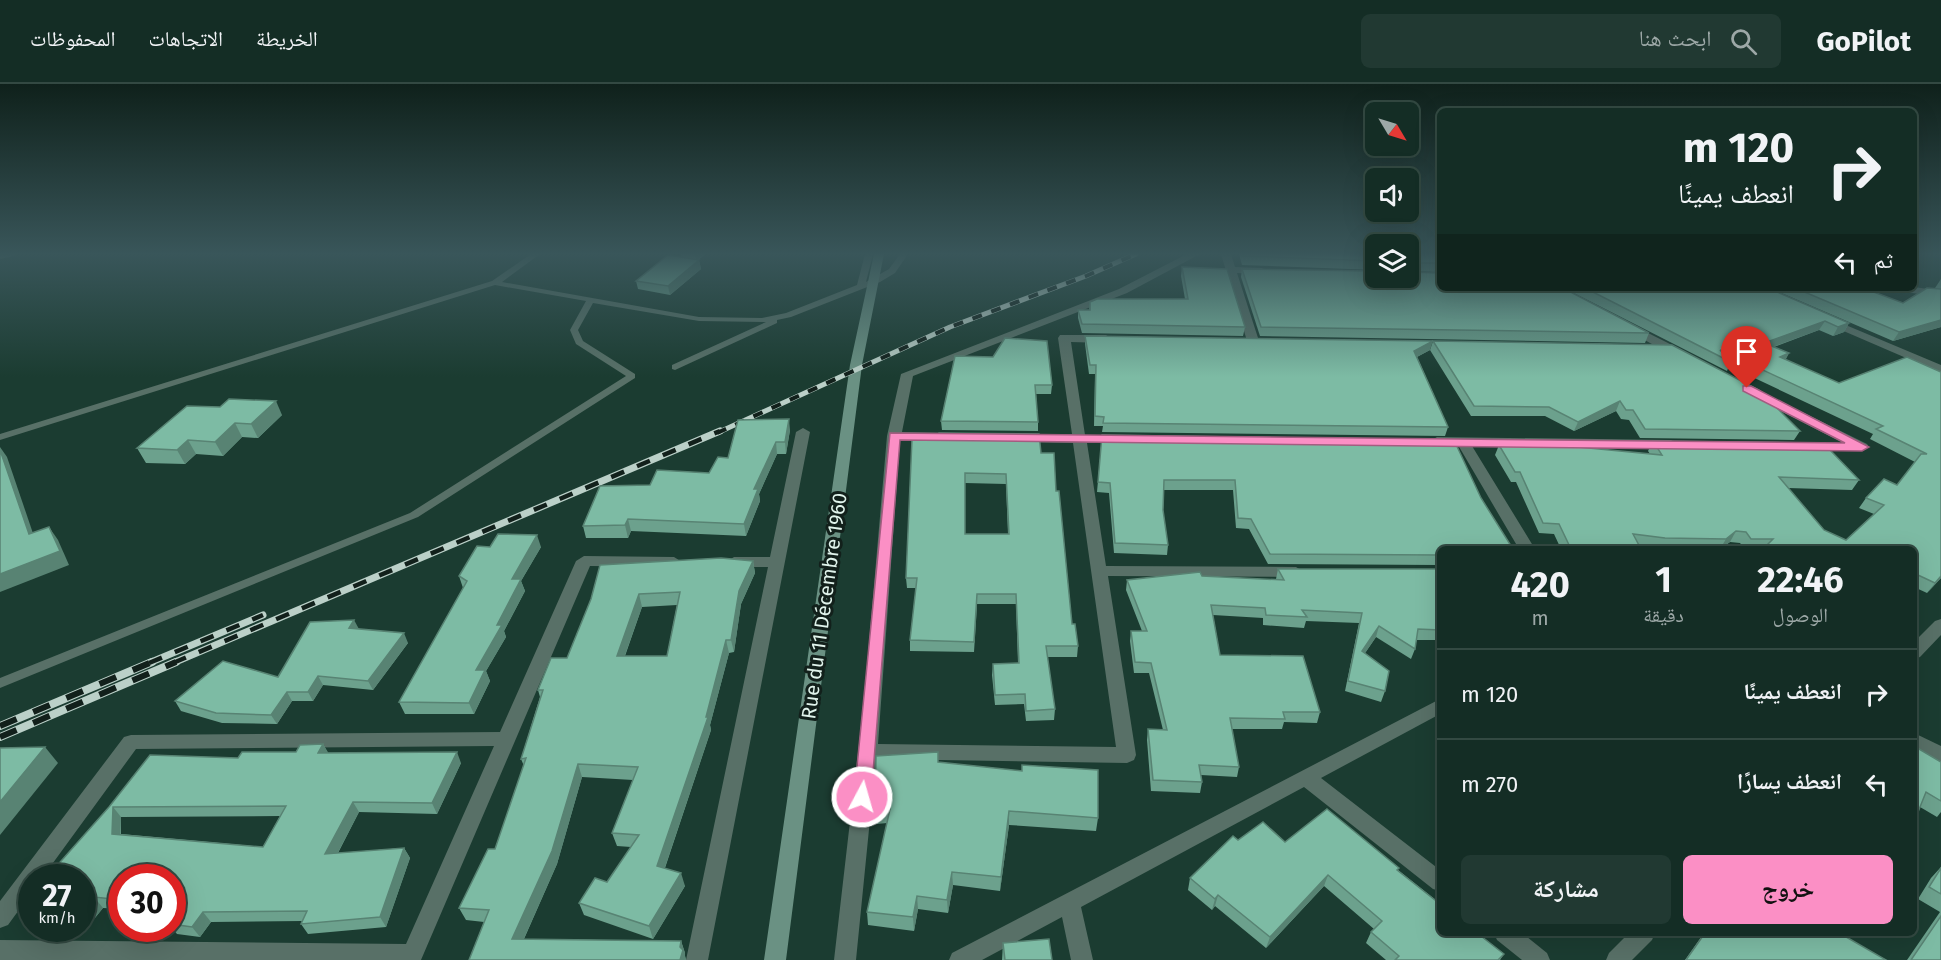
<!DOCTYPE html>
<html lang="ar">
<meta charset="utf-8">
<style>
:root{--surface:#142d25;--page:#213932;--text:#f1f3f6;--muted:#9da8a7;--line:#334942;--accent:#fb8fc5}
body{margin:0;font-family:"Fira Sans","Noto Naskh Arabic",sans-serif;background:var(--page);color:var(--text);direction:rtl;height:100vh;display:flex;flex-direction:column;font-size:22px;white-space:nowrap}
*{box-sizing:border-box;margin:0}
p{font-size:20px;color:var(--muted)}
.icon{flex:none;width:33px;height:33px;fill:none;stroke:currentColor;stroke-width:2;stroke-linecap:round;stroke-linejoin:round}
.map{position:relative;flex:1;overflow:hidden;direction:ltr}
.drawer{position:absolute;left:1437px;top:462px;width:480px;height:390px;display:flex;flex-direction:column;background:var(--surface);border-radius:9px;box-shadow:0 6px 24px #0002,0 0 0 2px var(--line);direction:rtl}
.drawer>*{flex:none}
.guide{position:absolute;left:1437px;top:24px;width:480px;height:183px;border-radius:9px;box-shadow:0 6px 24px #0002,0 0 0 2px var(--line);direction:rtl;background:#142d25;color:var(--text);overflow:hidden}
.needle{width:39px;rotate:128deg}
.fabs{position:absolute;left:1365px;top:18px;display:grid;gap:12px}
.fabs a{display:grid;place-items:center;width:54px;height:54px;border-radius:9px;background:var(--surface);box-shadow:0 6px 24px #0002,0 0 0 2px var(--line);font-size:30px}
.speed{position:absolute;left:18px;top:780px;display:flex;gap:12px;font-size:30px;font-weight:700;text-align:center}
.speed>*{display:grid;place-content:center;width:78px;height:78px;border-radius:50%;background:var(--surface);box-shadow:0 6px 24px #0002,0 0 0 2px var(--line);line-height:1}
.speed small{font-size:15px;font-weight:400}
.speed .limit{border:9px solid #d22;background:#fff;color:#111}
.pin{position:absolute;display:grid;place-items:center;width:51px;height:51px;color:#fff;margin:-62px -26px;border-radius:50% 50% 50% 0;rotate:-45deg;box-shadow:0 0 6px #0007}
.pin .icon{rotate:45deg}
.me{position:absolute;width:66px;margin:-33px;rotate:6deg;stroke-linejoin:round;filter:drop-shadow(0 0 4px #0008)}
.turn{display:flex;align-items:center;gap:21px;height:126px;padding:0 24px;font-size:27px}
.turn .icon{width:78px;height:78px;stroke-width:2.5}
.turn b{display:block;font-size:42px;line-height:51px}
.then{display:flex;align-items:center;height:57px;padding:0 24px;background:#0003;gap:12px;font-size:22px}
.eta{display:flex;justify-content:space-evenly;align-items:center;height:102px;text-align:center}
.eta b{font-size:36px;font-weight:700;line-height:42px}
.action{display:flex;gap:12px;margin-top:auto;padding:12px 24px}
.action a{flex:1;height:69px;border-radius:9px;background:var(--accent);color:#111;font-size:24px;font-weight:700;line-height:69px;text-align:center}
.action a+a{background:var(--page);color:var(--text)}
ul{padding:0;list-style:none}
li{display:flex;align-items:center;gap:18px;height:90px;padding:0 24px;border-top:2px solid var(--line)}
li div{flex:1}
li b{display:block;font-size:22px}
li em{font-style:normal}
header{display:flex;align-items:center;gap:36px;box-sizing:border-box;height:84px;padding:0 30px;background:var(--surface);border-bottom:2px solid var(--line)}
header strong{font-size:28px}
nav{display:flex;gap:33px;margin-inline-start:auto;font-size:21px}
.search{width:420px;height:54px;background:var(--page);display:flex;align-items:center;gap:15px;box-sizing:border-box;padding:0 21px;border-radius:9px;color:var(--muted);font-size:22px}
.map>svg:first-child{display:block}
.lines{fill:none;stroke-linecap:round;stroke-linejoin:round}
.lane{fill:#587067;fill-rule:evenodd}
.street{fill:#587067;fill-rule:evenodd}
.secondary{fill:#6a9183;fill-rule:evenodd}
.rail-far2-casing{stroke:#bbd0c8;stroke-width:5}
.rail-far1-casing{stroke:#bbd0c8;stroke-width:7}
.rail-casing{stroke:#bbd0c8;stroke-width:8}
.rail-far2{stroke:#12201b;stroke-width:4;stroke-dasharray:10;stroke-linecap:butt}
.rail-far1{stroke:#12201b;stroke-width:4.5;stroke-dasharray:14;stroke-linecap:butt}
.rail{stroke:#12201b;stroke-width:6;stroke-dasharray:18;stroke-linecap:butt}
.wall{fill:#6ca18d;fill-rule:evenodd}
.shaded-wall{fill:#588373}
.building{fill:#7dbba4;stroke:#588373;stroke-width:1.5;fill-rule:evenodd}
.route{fill:#fb8fc5;stroke:#a35d80;stroke-width:1.5}
.labels{text-anchor:middle;dominant-baseline:central;stroke-width:6;stroke-linejoin:round;paint-order:stroke}
.street-label{font-size:20px;fill:#e0f3eb;stroke:#12201b}
</style>
<header>
<strong>GoPilot</strong>
<div class="search"><svg class="icon" aria-label="search" viewBox="0 0 24 24"><circle cx="10" cy="10" r="6"/><path d="M15 15l6 6"/></svg>ابحث هنا</div>
<nav><a>الخريطة</a><a>الاتجاهات</a><a>المحفوظات</a></nav>
</header>
<div class="map">
<svg width="1941" height="876" viewBox="0 0 1941 876">
<rect width="100%" height="100%" fill="#1b3c31"/>
<g class="lines">
<!-- lane -->
<g class="lane">
<polygon points="15,170 14,172 0,175 0,171"/>
<polygon points="531,170 540,170 502,198 699,233 762,234 786,229 857,201 865,170 873,170 866,198 889,185 900,170 908,170 895,189 880,198 791,233 777,236 777,239 675,286 672,285 672,281 766,238 699,237 593,219 578,246 583,257 635,290 635,294 418,433 0,604 0,594 410,429 626,292 576,260 570,246 586,217 495,201 0,356 0,350 492,197"/>
</g>
<!-- street -->
<g class="street">
<polygon points="1187,170 1200,170 1127,209 913,292 902,348 957,349 964,353 957,357 900,356 878,660 1116,663 1073,359 1020,358 1013,354 1020,350 1072,350 1058,254 1060,251 1106,251 1112,255 1106,259 1071,258 1085,351 1122,351 1129,355 1122,359 1087,359 1106,482 1296,483 1304,488 1296,493 1108,492 1136,671 1134,676 1127,679 876,675 856,876 834,876 864,616 887,352 901,290 1119,205"/>
<polygon points="1221,170 1231,170 1235,183 1262,184 1267,187 1262,190 1237,189 1259,257 1257,260 1253,261 1247,257"/>
<polygon points="1914,203 1941,207 1941,213 1898,207 1892,204"/>
<polygon points="1829,234 1941,281 1941,289 1825,239 1823,237"/>
<polygon points="1630,240 1684,267 1686,270 1680,274 1676,273 1626,246 1624,244"/>
<polygon points="1750,302 1867,360 1869,363 1862,367 1792,365 1790,362 1797,358 1843,359 1745,309 1745,303"/>
<polygon points="803,344 810,348 708,876 686,876 768,483 734,483 726,478 734,473 770,473 796,348"/>
<polygon points="1437,353 1671,356 1678,360 1671,364 1472,362 1535,465 1519,465 1458,361 1432,360 1430,357"/>
<polygon points="1730,460 1740,461 1743,465 1722,465"/>
<polygon points="584,472 674,473 682,478 674,483 590,482 421,876 0,876 0,856 406,860 494,662 136,665 42,794 32,794 32,808 8,841 0,844 0,817 124,653 131,651 500,648 576,477"/>
<polygon points="1941,535 1941,551 1920,573 1914,575 1914,558 1935,537"/>
<polygon points="1440,615 1440,630 1321,694 1440,786 1440,807 1433,805 1304,703 1081,823 1093,876 1071,876 1062,833 982,876 949,876 952,869"/>
<polygon points="1914,649 1941,662 1941,679 1914,665"/>
<polygon points="1494,849 1522,849 1547,869 1550,876 1522,876 1497,856"/>
<polygon points="1629,849 1655,849 1652,856 1632,876 1606,876 1609,869"/>
</g>
<!-- secondary -->
<polygon class="secondary" points="874,170 884,170 862,281 786,876 764,876 850,281"/>
<!-- rail-far2 casing -->
<g class="rail-far2-casing">
<polyline id="rail-far2" points="717,349 950,243 1086,192 1136,170"/>
</g>
<!-- rail-far1 casing -->
<g class="rail-far1-casing">
<g id="rail-far1">
<polyline points="149,579 263,531"/>
<polyline points="173,579 720,347"/>
</g>
</g>
<!-- rail casing -->
<g class="rail-casing">
<g id="rail">
<polyline points="0,642 152,578"/>
<polyline points="0,653 176,578"/>
</g>
</g>
<!-- rail-far2 -->
<use href="#rail-far2" class="rail-far2"/>
<!-- rail-far1 -->
<use href="#rail-far1" class="rail-far1"/>
<!-- rail -->
<use href="#rail" class="rail"/>
</g>
<!-- wall -->
<g class="wall">
<polygon points="681,170 706,170 698,176 699,176 701,185 670,211 638,205 636,197 681,174"/>
<polygon points="1239,170 1376,170 1376,186 1242,181"/>
<polygon points="1408,170 1440,170 1440,188 1408,187"/>
<polygon points="1182,183 1245,243 1243,252 1082,249 1078,234 1078,226 1089,226 1090,218 1185,215 1181,192"/>
<polygon points="1242,185 1649,249 1645,259 1260,252 1241,193"/>
<polygon points="1941,195 1941,243 1893,257 1770,204 1863,204 1903,219 1940,205 1935,204"/>
<polygon points="1564,204 1768,204 1849,239 1844,248 1833,252 1819,246 1774,263 1789,269 1785,276 1839,299 1941,288 1941,494 1927,509 1914,503 1914,465 1745,465 1740,459 1730,458 1720,465 1660,464 1639,462 1641,465 1561,465 1554,450 1539,449 1516,398 1511,398 1495,371 1499,361 1650,370 1648,367 1653,357 1819,366 1859,396 1852,406 1788,404 1824,446 1846,456 1874,430 1859,424 1866,414 1897,401 1915,378 1870,355 1873,350 1729,282 1727,287"/>
<polygon points="1085,252 1430,266 1417,273 1448,343 1445,352 1102,348 1103,342 1094,342 1095,290 1089,290 1085,260"/>
<polygon points="1433,257 1800,347 1794,356 1640,354 1629,336 1621,335 1616,327 1574,347 1545,332 1471,332 1430,266"/>
<polygon points="955,272 1052,301 1051,310 1036,310 1038,338 1038,347 942,346 941,337"/>
<polygon points="187,322 282,331 258,354 242,353 223,372 196,370 185,380 146,379 137,364"/>
<polygon points="790,346 786,370 777,370 759,410 760,417 746,452 631,447 628,454 586,454 583,442 650,401 709,389 728,374"/>
<polygon points="1102,351 1440,465 1440,481 1268,480 1249,445 1236,444 1233,406 1164,406 1163,426 1168,461 1167,471 1114,469 1109,409 1097,408"/>
<path d="M912 355 1041 369 1056 407 1072 540 1078 562 1077 573H1047L1055 625 1054 636 1026 637 1024 620 995 621 992 591 993 580 1018 579 1016 520H977L974 568 910 567V556L916 504H907L906 494ZM965 399 1006 400 1008 450H965Z"/>
<polygon points="490,463 541,463 521,497 525,507 504,547 506,553 486,587 490,597 474,630 405,630 399,618 463,504 459,492"/>
<path d="M753 477 755 489 741 520 734 568 729 569 710 641 711 646 665 784 685 802 653 855 584 831 579 819 607 798 631 763 617 762 612 749 633 696 582 693 557 780 524 855 681 857 685 869V872L686 876H469L484 838 466 836 459 824 495 765 524 682 521 675 540 613 538 606 567 574 591 515ZM677 521 667 572H625L642 523Z"/>
<polygon points="1278,485 1440,485 1440,556 1416,556 1415,565 1411,575 1376,553 1365,569 1385,607 1381,618 1345,607 1359,539 1306,537 1304,544 1263,541 1263,534 1213,531 1220,571 1320,628 1317,639 1284,638 1282,645 1232,645 1239,683 1237,693 1201,691 1202,698 1200,709 1151,707 1147,656 1148,645 1163,646 1149,589 1134,589 1130,557 1131,547 1142,547 1126,506 1127,496 1202,492 1276,496 1276,495"/>
<polygon points="359,545 408,559 373,606 323,601 313,617 292,617 277,640 222,639 181,627 175,617 278,593"/>
<path d="M323 660 328 669 461 679 437 730 359 728 338 769 404 764 410 774 386 843 308 850 301 840 302 837 211 838 200 853 177 850 172 844V835L177 830 172 829V794H122V825L103 824 90 840H82V794L109 723 238 674 296 668ZM280 732 263 763 121 750V733Z"/>
<polygon points="1914,662 1941,678 1941,728 1937,733 1920,723"/>
<polygon points="938,678 1098,734 1096,747 1009,741 1000,807 953,801 948,829 918,825 914,847 868,841 867,828 887,739 877,740 875,726"/>
<polygon points="1238,756 1285,758 1398,786 1504,870 1500,876 1386,876 1366,859 1371,848 1374,845 1324,802 1266,864 1215,822 1212,826 1188,806 1190,794"/>
<polygon points="1941,783 1941,876 1907,876 1940,828 1918,815 1931,794"/>
<polygon points="32,809 32,836 27,836 17,826"/>
<polygon points="1557,849 1566,849 1562,853"/>
<polygon points="1704,849 1841,850 1886,876 1685,876"/>
<polygon points="1003,859 1052,876 1002,876"/>
</g>
<!-- shaded-wall -->
<g class="shaded-wall">
<polygon points="695,170 706,170 696,177"/>
<polygon points="699,176 701,185 670,211 668,202"/>
<polygon points="1941,236 1941,243 1893,257 1899,248"/>
<polygon points="1825,237 1819,246 1759,268 1764,259"/>
<polygon points="1849,239 1844,248 1833,252 1838,243"/>
<polygon points="1433,257 1430,266 1411,276 1414,267"/>
<polygon points="1789,269 1784,279 1780,273"/>
<polygon points="276,317 282,331 258,354 251,340"/>
<polygon points="1620,317 1616,327 1574,347 1578,338"/>
<polygon points="789,335 790,346 786,370 785,358"/>
<polygon points="235,339 242,353 223,372 215,358"/>
<polygon points="188,356 196,370 185,380 177,366"/>
<polygon points="776,358 777,370 759,410 760,417 746,452 744,440 754,405"/>
<polygon points="0,363 7,373 38,464 29,450 0,366"/>
<polygon points="628,435 631,447 628,454 625,441"/>
<polygon points="49,443 58,456 69,481 0,508 0,490"/>
<polygon points="1736,447 1730,458 1720,465 1726,455"/>
<polygon points="537,451 541,463 521,497 525,507 504,547 506,553 486,587 490,597 474,630 469,619 476,586 497,541 512,495"/>
<polygon points="753,477 755,489 741,520 734,568 731,556 739,507"/>
<polygon points="1941,492 1941,494 1927,509 1935,499"/>
<polygon points="639,510 642,523 620,585 617,572"/>
<polygon points="354,536 359,545 349,544"/>
<polygon points="1379,542 1376,553 1359,578 1362,567"/>
<polygon points="404,549 408,559 373,606 368,597"/>
<polygon points="726,556 729,569 710,641 711,646 661,795 657,782 706,633"/>
<polygon points="318,592 323,601 313,617 308,608"/>
<polygon points="287,608 292,617 277,640 271,631"/>
<polygon points="323,660 329,670 318,669"/>
<polygon points="45,663 58,679 0,751 0,718"/>
<polygon points="457,668 461,679 437,730 432,719"/>
<polygon points="578,680 582,693 557,780 518,868 512,855"/>
<polygon points="353,718 359,728 332,780 325,770"/>
<polygon points="113,723 121,733 120,760 112,750"/>
<polygon points="1009,727 1009,741 1000,807 1001,793"/>
<polygon points="404,764 410,774 386,843 380,833"/>
<polygon points="952,788 953,801 948,829 947,816"/>
<polygon points="681,789 685,802 653,855 649,842"/>
<polygon points="1328,791 1324,802 1266,864 1270,853"/>
<polygon points="1218,811 1215,822 1212,826 1215,815"/>
<polygon points="917,812 918,825 914,847 913,833"/>
<polygon points="94,813 103,824 90,840 82,833 82,828"/>
<polygon points="203,828 211,838 200,853 192,843"/>
<polygon points="681,857 685,869 685,872 686,876 680,876 680,863"/>
</g>
<!-- building -->
<g class="building">
<polygon points="1243,170 1376,170 1376,177 1243,172"/>
<rect x="1408" y="170" width="32" height="9"/>
<polygon points="668,171 699,176 668,202 636,197"/>
<polygon points="1182,183 1227,185 1245,243 1082,240 1078,226 1090,226 1090,218 1097,215 1188,215"/>
<polygon points="1242,185 1376,187 1376,194 1408,194 1408,188 1440,189 1440,204 1563,204 1649,249 1261,243"/>
<polygon points="1585,204 1768,204 1849,239 1838,243 1825,237 1764,259 1789,269 1780,273 1839,299 1907,273 1941,288 1941,492 1935,499 1918,491 1914,497 1914,465 1763,465 1773,455 1751,455 1746,448 1736,447 1726,455 1665,454 1633,450 1641,465 1571,465 1559,440 1543,439 1520,388 1515,388 1499,361 1568,362 1662,371 1653,357 1812,359 1819,366 1830,366 1859,396 1779,393 1824,446 1846,456 1884,421 1866,414 1884,395 1897,401 1921,370 1927,370 1876,345 1883,342 1720,266 1731,278"/>
<polygon points="1795,204 1863,204 1903,219 1927,204 1941,205 1941,236 1899,248"/>
<polygon points="1085,252 1433,257 1414,267 1448,343 1103,339 1104,333 1095,332 1096,281 1090,281"/>
<polygon points="1005,254 1047,257 1052,301 1035,301 1038,338 941,337 955,272 993,273"/>
<polygon points="1433,257 1672,261 1759,306 1800,347 1645,345 1633,326 1626,326 1620,317 1578,338 1549,323 1474,322"/>
<polygon points="229,315 276,317 251,340 235,339 215,358 188,356 177,366 137,364 187,322 220,323"/>
<polygon points="789,335 785,358 776,358 754,405 758,405 744,440 628,435 625,441 583,442 600,402 650,401 657,386 709,389 718,373 728,374 738,336"/>
<path d="M939 349 1039 350 1041 369H1054L1056 407H1059L1072 540H1075L1078 562H1046L1055 625 1026 627 1025 610 995 611 993 580 1019 579 1016 510H977L974 558 910 556 917 494H906L912 355 938 356ZM965 389 1006 390 1009 450H965Z"/>
<polygon points="1102,351 1454,356 1481,414 1513,465 1440,465 1440,471 1270,470 1251,435 1238,434 1235,396 1164,396 1163,426 1168,461 1115,459 1110,399 1098,398"/>
<polygon points="0,366 29,450 49,443 60,467 0,490"/>
<polygon points="498,450 537,451 512,495 521,495 497,541 502,541 476,586 485,586 469,619 399,618 467,497 459,492 477,462 490,463"/>
<path d="M721 474 753 477 739 507 731 556H726L706 633H708L657 782 681 789 649 842 579 819 595 794 607 798 639 751 612 749 638 683 578 680 552 767 512 855 681 857 680 863 683 866 680 876H469L489 826 459 824 488 765H495L526 674 521 675 543 606H538L551 574H567L591 515 600 481ZM680 508 667 572H617L639 510Z"/>
<polygon points="1278,485 1440,485 1440,546 1418,545 1415,565 1379,542 1362,567 1389,587 1385,607 1348,597 1362,529 1302,526 1307,533 1266,531 1265,524 1211,521 1220,571 1303,572 1320,628 1283,628 1285,635 1230,634 1239,683 1199,681 1202,698 1153,696 1148,645 1167,646 1151,579 1135,578 1131,547 1147,547 1127,496 1200,488 1202,492 1284,496"/>
<polygon points="354,536 349,544 404,549 368,597 318,592 308,608 287,608 271,631 216,629 175,617 223,577 278,593 310,538"/>
<path d="M323 660 318 669 457 668 432 719 353 718 325 770 404 764 380 833 301 840 307 827 203 828 192 843 172 840V835L183 821 172 820V794H122V816L94 813 82 828V794H46L109 723 150 671 238 674 242 668H296L300 661ZM286 722 263 763 112 750 113 723Z"/>
<polygon points="1914,662 1941,678 1941,717 1926,708 1914,738"/>
<polygon points="45,663 0,718 0,664"/>
<polygon points="938,668 938,678 1022,687 1022,681 1098,686 1098,734 1009,727 1001,793 952,788 947,816 917,812 913,833 867,828 890,725 875,726 876,672"/>
<polygon points="1327,725 1399,784 1397,786 1440,820 1440,849 1477,849 1504,870 1498,876 1395,876 1399,872 1371,848 1382,837 1328,791 1270,853 1218,811 1215,815 1190,794 1233,752 1238,756 1263,738 1285,758"/>
<polygon points="1941,784 1941,810 1929,803"/>
<polygon points="32,809 32,827 17,826"/>
<polygon points="1941,832 1941,876 1911,876"/>
<polygon points="1705,849 1841,849 1841,850 1886,876 1686,876"/>
<polygon points="1049,855 1052,876 1005,876 1003,859"/>
</g>
<!-- sky -->
<linearGradient id="sky" x2="0" y2="1"><stop stop-color="#0f211b"/><stop offset="0.58" stop-color="#39565a"/><stop offset="1" stop-color="#39565a" stop-opacity="0"/></linearGradient>
<rect width="1941" height="293" fill="url(#sky)"/>
<!-- route -->
<polygon class="route" points="1743,302 1751,302 1869,363 1862,367 900,356 871,713 869,719 862,721 856,719 854,713 890,349 1845,359 1743,307"/>
<g class="labels">
<!-- street labels -->
<g class="street-label">
<text transform="translate(824 522) rotate(-82)">Rue du 11 Décembre 1960</text>
</g>
</g>
</svg>
<div class="fabs">
<a><svg class="needle" viewBox="-14 -14 28 28"><path d="M0-13l5 13h-10z" fill="#e53935"/><path d="M0 13l5-13h-10z" fill="#9da8a7"/></svg></a>
<a><svg class="icon" aria-label="sound" viewBox="0 0 24 24"><path d="M4 9h4l5-4v14l-5-4H4zM17 9q2 3 0 6"/></svg></a>
<a><svg class="icon" aria-label="layers" viewBox="0 0 24 24"><path d="M12 4l9 5-9 5-9-5zM3 14l9 5 9-5"/></svg></a>
</div>
<div class="speed"><div>27<small>km/h</small></div><div class="limit">30</div></div>
<div class="pin" style="left:1747px;top:304px;background:#d93025"><svg class="icon" aria-label="arrive" viewBox="0 0 24 24"><path d="M6 21V4h12l-3 4 3 4H6"/></svg></div>
<svg class="me" style="left:862px;top:713px" viewBox="-20 -20 40 40"><circle r="17" fill="#fb8fc5" stroke="#fff" stroke-width="3"/><path d="M0-11L8 9 0 5-8 9z" fill="#fff"/></svg>
<div class="guide">
<div class="turn"><svg class="icon" aria-label="right" viewBox="0 0 24 24"><path d="M7 20v-9h11M14 6l5 5-5 5"/></svg><div><b>120 m</b>انعطف يمينًا</div></div>
<div class="then">ثم<svg class="icon" aria-label="left" viewBox="0 0 24 24"><path d="M17 20v-9H6M10 6l-5 5 5 5"/></svg></div>
</div>
<section class="drawer">
<div class="eta">
<div><b>22:46</b><p>الوصول</p></div>
<div><b>1</b><p>دقيقة</p></div>
<div><b>420</b><p>m</p></div>
</div>
<ul>
<li><svg class="icon" aria-label="right" viewBox="0 0 24 24"><path d="M7 20v-9h11M14 6l5 5-5 5"/></svg><div><b>انعطف يمينًا</b></div><em>120 m</em></li>
<li><svg class="icon" aria-label="left" viewBox="0 0 24 24"><path d="M17 20v-9H6M10 6l-5 5 5 5"/></svg><div><b>انعطف يسارًا</b></div><em>270 m</em></li>
</ul>
<div class="action"><a>خروج</a><a>مشاركة</a></div>
</section>
</div>
